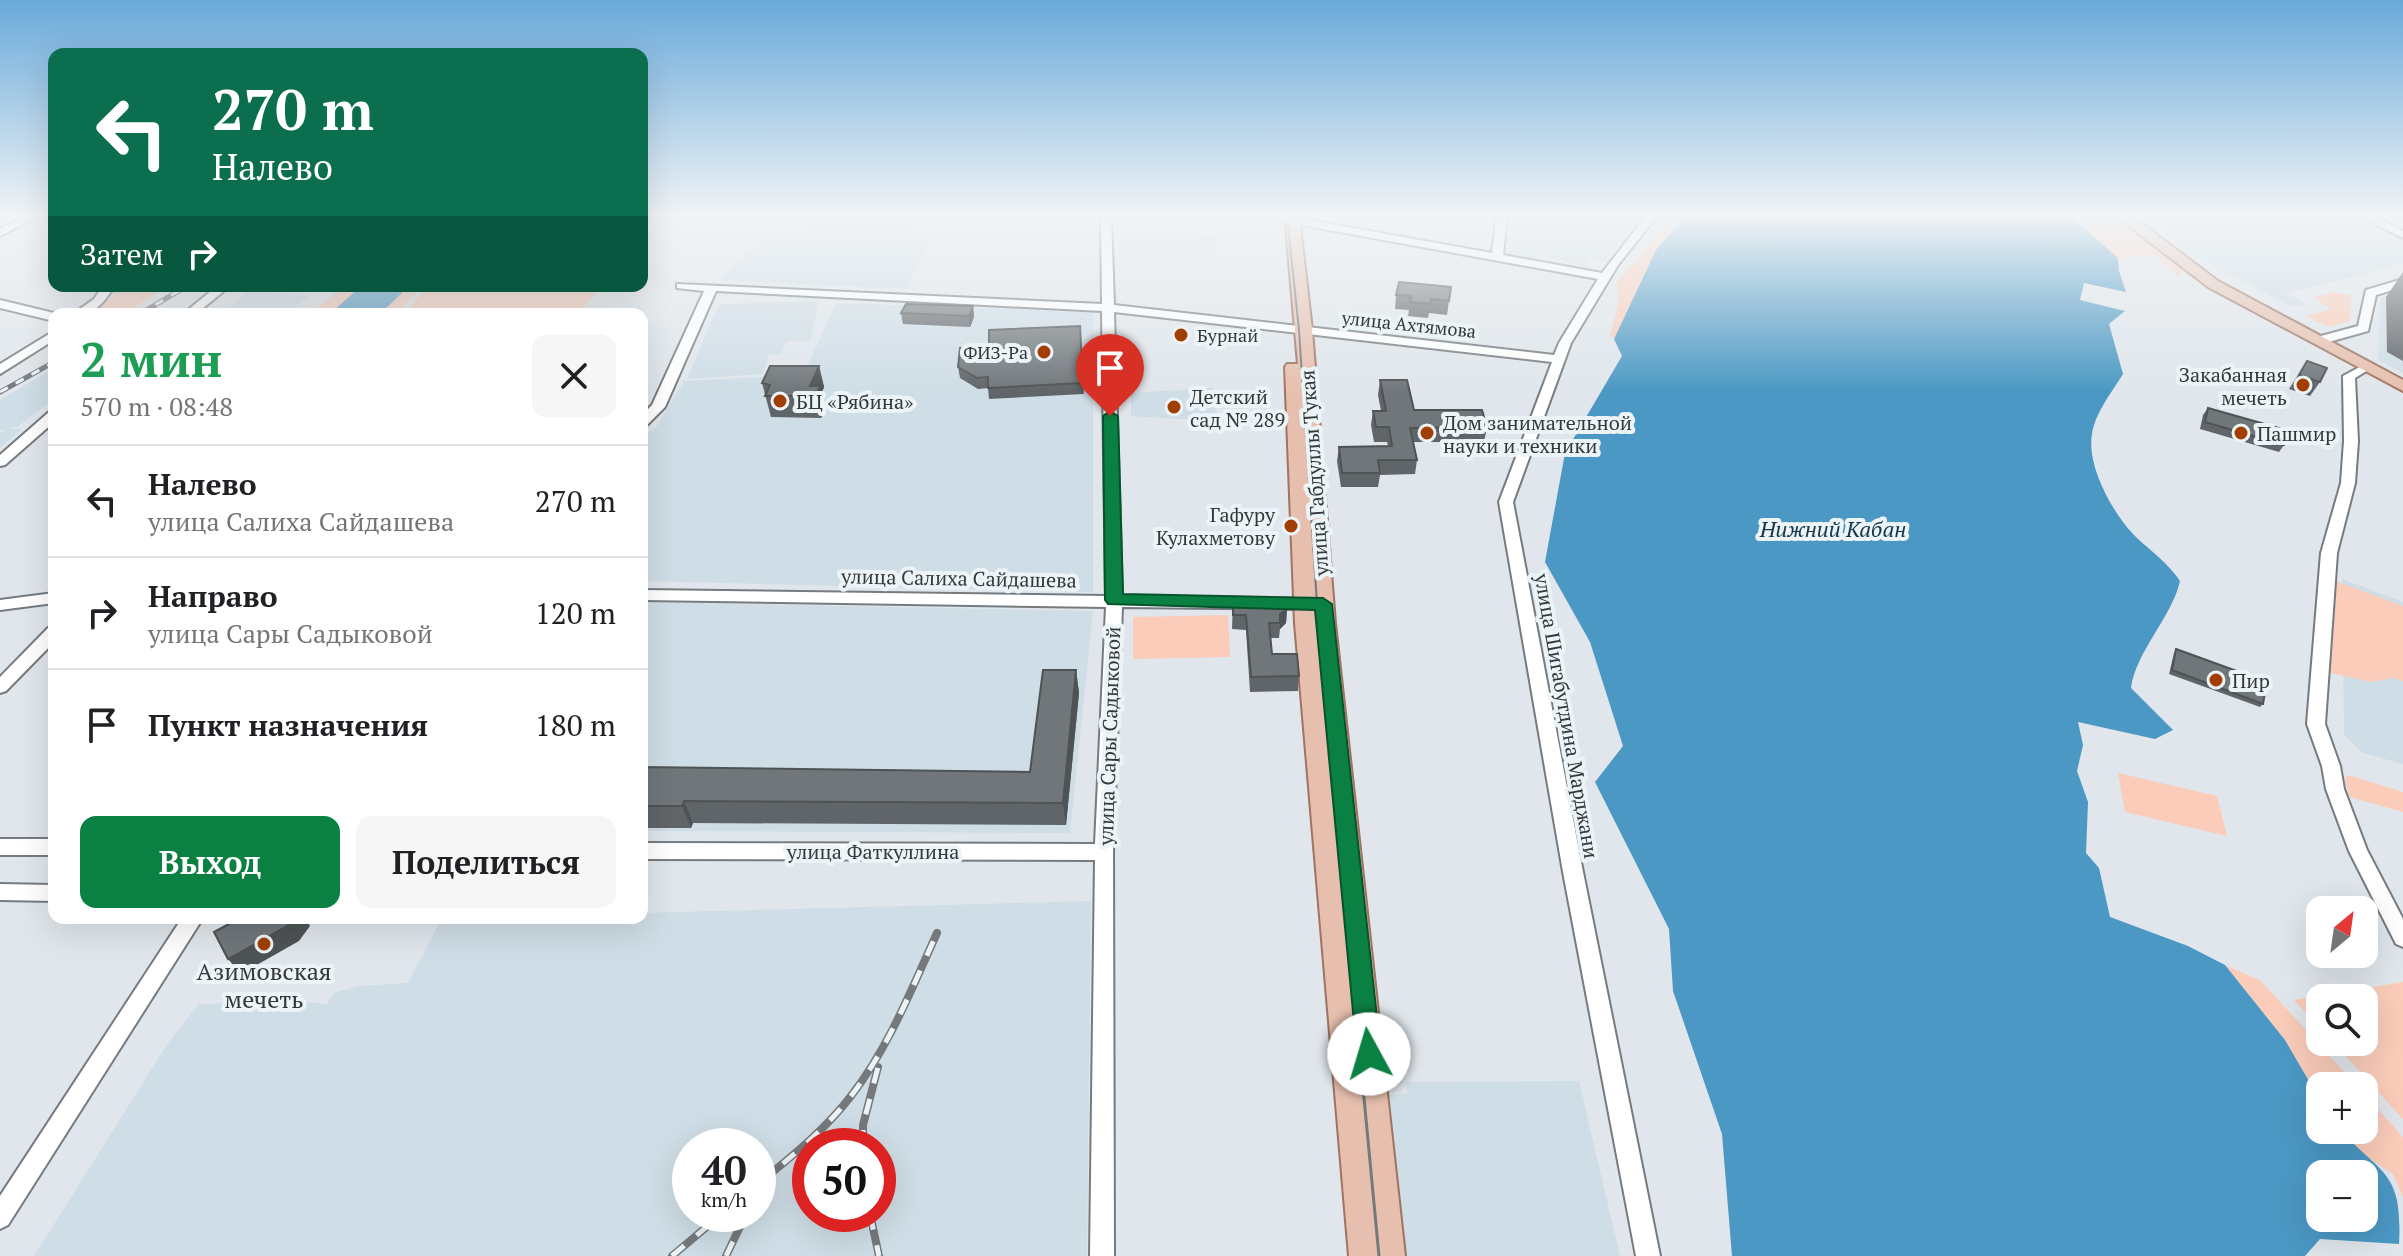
<!DOCTYPE html>
<html lang="ru">
<meta charset="utf-8">
<style>
:root{--surface:#fff;--page:#f6f6f6;--text:#202124;--muted:#757577;--line:#e0e0e0;--accent:#0b8043}
body{margin:0;font-family:"PT Serif",serif;background:var(--page);color:var(--text);height:100vh;display:flex;flex-direction:column;font-size:30px;white-space:nowrap}
*{box-sizing:border-box;margin:0}
p{font-size:26px;color:var(--muted)}
.icon{flex:none;width:44px;height:44px;fill:none;stroke:currentColor;stroke-width:2;stroke-linecap:round;stroke-linejoin:round}
.map{position:relative;flex:1;overflow:hidden}
.drawer{position:absolute;left:48px;top:308px;width:600px;height:616px;display:flex;flex-direction:column;background:var(--surface);border-radius:16px;box-shadow:0 8px 32px #0002}
.drawer>*{flex:none}
.hud{position:absolute;left:48px;top:48px;width:600px;height:244px;border-radius:16px;box-shadow:0 8px 32px #0002;background:#0b6e4f;color:#fff;overflow:hidden}
.needle{width:52px;rotate:29deg}
.controls{position:absolute;left:2306px;top:896px;display:grid;gap:16px}
.controls a{display:grid;place-items:center;width:72px;height:72px;border-radius:16px;background:var(--surface);box-shadow:0 8px 32px #0002;font-size:40px}
.speed{position:absolute;left:672px;top:1128px;display:flex;gap:16px;font-size:40px;font-weight:700;text-align:center}
.speed>*{display:grid;place-content:center;width:104px;height:104px;border-radius:50%;background:var(--surface);box-shadow:0 8px 32px #0002;line-height:1}
.speed small{font-size:20px;font-weight:400}
.speed .limit{border:12px solid #d22;background:#fff;color:#111}
.pin{position:absolute;display:grid;place-items:center;width:68px;height:68px;color:#fff;margin:-82px -34px;border-radius:50% 50% 50% 0;rotate:-45deg;box-shadow:0 0 8px #0007}
.pin .icon{rotate:45deg}
.me{position:absolute;width:88px;margin:-44px;rotate:354deg;stroke-linejoin:round;filter:drop-shadow(0 0 6px #0008)}
.turn{display:flex;align-items:center;gap:28px;height:168px;padding:0 32px;font-size:36px}
.turn .icon{width:104px;height:104px;stroke-width:2.5}
.turn b{display:block;font-size:56px;line-height:68px}
.then{display:flex;align-items:center;height:76px;padding:0 32px;background:#0003;gap:16px;font-size:30px}
.round{display:grid;place-items:center;flex:none;width:84px;height:84px;border-radius:16px;background:var(--page)}
.overview{display:flex;align-items:center;justify-content:space-between;height:136px;padding:0 32px}
h1{font-size:48px;font-weight:800;line-height:60px;color:#1e9e55}
.cta{display:flex;gap:16px;margin-top:auto;padding:16px 32px}
.cta a{flex:1;height:92px;border-radius:16px;background:var(--accent);color:#fff;font-size:32px;font-weight:800;line-height:92px;text-align:center}
.cta a+a{background:var(--page);color:var(--text)}
ul{padding:0;list-style:none}
li{display:flex;align-items:center;gap:24px;height:112px;padding:0 32px;border-top:2px solid var(--line)}
li div{flex:1}
li b{display:block;font-size:30px}
li em{font-style:normal}
.map>svg:first-child{display:block}
.built{fill:#cfdde6;fill-rule:evenodd}
.green{fill:#faccb9}
.water{fill:#4b98c4;fill-rule:evenodd}
.lines{fill:none;stroke-linecap:round;stroke-linejoin:round}
.minor-casing{stroke:#757b7f;stroke-width:4}
.major-casing{stroke:#9e7462;stroke-width:4}
.minor{fill:#fff;fill-rule:evenodd}
.major{fill:#e7bfae;fill-rule:evenodd}
.tram-far1{stroke:#75797c;stroke-width:2}
.tram{stroke:#75797c;stroke-width:3}
.rail-far1-casing{stroke:#75797c;stroke-width:5}
.rail-casing{stroke:#75797c;stroke-width:8}
.rail-far1{stroke:#edf4f8;stroke-width:3;stroke-dasharray:9;stroke-linecap:butt}
.rail{stroke:#edf4f8;stroke-width:5;stroke-dasharray:16;stroke-linecap:butt}
.wall{fill:#606569}
.shaded-wall{fill:#4e5355}
.building{fill:#70767a;stroke:#4e5355;stroke-width:2}
.route{fill:#0b8043;stroke:#07532c;stroke-width:2}
.poi-dot{fill:#a13e02;stroke:#edf4f8;stroke-width:3}
.labels{text-anchor:middle;dominant-baseline:central;stroke-width:8;stroke-linejoin:round;paint-order:stroke}
.far-street-label{font-size:18px;fill:#35383a;stroke:#edf4f8}
.far-poi-label{font-size:18px;fill:#35383a;stroke:#edf4f8;text-anchor:start}
.poi-label{font-size:20px;fill:#35383a;stroke:#edf4f8;text-anchor:start}
.street-label{font-size:20px;fill:#35383a;stroke:#edf4f8}
.water-label{font-size:22px;font-style:italic;fill:#16384b;stroke:#edf4f8}
.near-poi-label{font-size:24px;fill:#35383a;stroke:#edf4f8}
</style>
<div class="map">
<svg width="2403" height="1256" viewBox="0 0 2403 1256">
<rect width="100%" height="100%" fill="#e0e6eb"/>
<!-- built -->
<g class="built">
<polygon points="817,216 925,216 917,232 932,233 906,289 720,280 769,234 802,234"/>
<polygon points="1512,216 1643,216 1604,261 1590,258 1585,266 1539,255 1537,259 1507,254"/>
<polygon points="2143,216 2353,216 2403,241 2403,264 2287,293 2306,304 2293,307 2195,257"/>
<polygon points="1120,225 1196,226 1196,235 1216,236 1217,253 1119,252"/>
<polygon points="251,290 310,295 287,314 220,314"/>
<polygon points="2403,292 2403,373 2378,360 2381,297"/>
<polygon points="819,301 810,341 786,341 780,355 769,355 763,374 687,379 719,304"/>
<polygon points="836,303 1093,312 1093,592 642,581 642,435 655,429 684,381 803,375"/>
<polygon points="52,369 54,399 17,427 7,429 22,429 0,448 0,433 6,430 0,430 0,400"/>
<polygon points="1213,388 1218,419 1195,420 1131,416 1131,393"/>
<polygon points="2342,579 2403,602 2403,764 2363,753 2344,735"/>
<polygon points="642,602 1093,611 1070,833 642,831"/>
<path d="M1091 901 1087 1256H34L168 1043 199 1004 294 1001 327 1004 334 993 359 986 408 983 442 918H642V913ZM690 1146H758V1214H690ZM878 1146V1214H810V1146Z"/>
<polygon points="1579,1081 1620,1256 1405,1256 1386,1095 1407,1094 1406,1082"/>
</g>
<!-- green -->
<g class="green">
<polygon points="1675,216 1686,216 1656,250 1614,339 1610,336 1619,301 1617,282"/>
<polygon points="2070,216 2120,216 2180,266 2182,271 2179,277 2155,255 2118,258"/>
<polygon points="119,286 168,286 124,314 84,314 113,296"/>
<polygon points="343,286 424,286 395,314 311,314"/>
<polygon points="429,286 601,286 578,314 402,314"/>
<polygon points="2332,292 2351,295 2350,321 2329,327 2305,316 2331,309 2314,298"/>
<polygon points="2335,581 2403,606 2403,681 2394,678 2371,682 2327,672"/>
<polygon points="1228,615 1230,657 1133,659 1133,617"/>
<polygon points="2118,773 2217,796 2227,836 2125,812"/>
<polygon points="2348,775 2403,792 2403,812 2350,797 2344,780"/>
<polygon points="2225,965 2261,981 2357,1086 2320,1086 2320,1100 2285,1040"/>
<polygon points="2403,982 2403,1119 2333,1042 2364,1042 2364,998 2320,998 2320,1028 2294,1000"/>
<polygon points="2364,1094 2403,1137 2403,1197 2393,1174 2364,1155 2340,1130 2364,1130"/>
</g>
<!-- water -->
<g class="water">
<path d="M1686 216H2070L2118 258 2119 271 2126 292 2084 283 2080 300 2125 311 2109 324 2123 374C2112 392 2095 413 2092 434 2086 466 2114 516 2137 538 2152 552 2168 563 2180 581 2172 617 2136 651 2131 688L2173 730 2155 739 2078 722 2083 745 2077 771 2088 802 2086 853 2099 868 2110 917 2188 946 2225 965 2285 1040 2320 1100V1130H2340C2382 1175 2403 1171 2399 1244L2320 1239 2305 1256H1732L1722 1134 1673 991 1669 929 1595 782 1623 746 1590 642 1545 562 1565 453 1622 356 1614 339 1656 250ZM2320 1174H2364V1218H2320Z"/>
<polygon points="361,286 409,286 380,314 330,314"/>
</g>
<g class="lines">
<!-- minor casing -->
<g class="minor-casing">
<g id="minor">
<polygon points="25,216 39,216 0,236 0,229"/>
<polygon points="1101,216 1111,216 1114,305 1554,355 1559,343 1598,279 1279,221 1274,218 1286,216 1492,253 1497,216 1507,216 1503,255 1602,273 1646,216 1657,216 1618,265 1571,343 1513,502 1583,872 1660,1256 1636,1256 1563,872 1499,502 1552,362 1114,312 1122,596 1316,599 1324,604 1316,609 1122,607 1113,852 1114,1256 1090,1256 1095,860 642,859 642,843 1095,844 1106,607 642,600 642,590 1106,596 1102,311 716,291 665,407 647,425 642,426 642,415 652,405 704,291 677,288 677,284 1102,304"/>
<polygon points="2360,216 2374,216 2403,231 2403,238"/>
<polygon points="2403,279 2403,287 2376,295 2368,331 2325,343 2321,342 2321,336 2358,326 2366,290"/>
<path d="M103 286H115C102 304 97 314 73 314L94 299Z"/>
<polygon points="217,286 230,286 196,314 183,314"/>
<polygon points="0,300 54,313 57,314 54,314 54,321 0,308"/>
<polygon points="54,331 54,340 0,374 0,364"/>
<polygon points="2367,363 2373,367 2355,378 2358,441 2355,483 2337,553 2325,724 2340,766 2344,789 2367,850 2403,919 2403,947 2396,944 2349,851 2326,789 2322,766 2307,724 2321,553 2341,483 2344,441 2343,376"/>
<polygon points="54,411 54,422 5,465 0,466 0,455 49,412"/>
<polygon points="54,593 54,603 0,610 0,600"/>
<polygon points="54,626 54,642 6,691 0,693 0,677 48,628"/>
<rect x="0" y="839" width="54" height="16"/>
<polygon points="0,884 54,885 54,901 0,900"/>
<polygon points="182,918 203,918 8,1225 0,1229 0,1196"/>
</g>
</g>
<!-- major casing -->
<g class="major-casing">
<g id="major">
<polygon points="1285,216 1299,216 1312,330 1335,623 1405,1256 1349,1256 1295,623 1285,367 1287,364 1298,364"/>
<polygon points="2116,216 2132,216 2218,281 2403,380 2403,391 2208,287"/>
</g>
</g>
<!-- minor -->
<use href="#minor" class="minor"/>
<!-- major -->
<use href="#major" class="major"/>
<!-- tram-far1 -->
<polyline class="tram-far1" points="1287,216 1299,330 1317,604 1337,816"/>
<!-- tram -->
<polyline class="tram" points="1337,814 1379,1256"/>
<!-- rail-far1 casing -->
<g class="rail-far1-casing">
<g id="rail-far1">
<polyline points="140,314 187,286"/>
<polyline points="0,392 54,362"/>
</g>
</g>
<!-- rail casing -->
<g class="rail-casing">
<g id="rail">
<polyline points="863,1146 863,1125 878,1067"/>
<path d="M758 1184C791 1157 825 1130 851 1096 889 1047 912 988 937 933"/>
<polyline points="870,1214 879,1256"/>
<polyline points="672,1256 722,1214"/>
<polyline points="726,1256 746,1214"/>
</g>
</g>
<!-- rail-far1 -->
<use href="#rail-far1" class="rail-far1"/>
<!-- rail -->
<use href="#rail" class="rail"/>
</g>
<!-- wall -->
<g class="wall">
<polygon points="2403,272 2403,361 2387,352 2386,297"/>
<polygon points="1451,287 1447,315 1429,313 1428,318 1408,316 1409,310 1395,309 1396,295"/>
<polygon points="973,306 974,317 970,327 903,324 901,313"/>
<polygon points="1080,326 1084,394 989,399 988,388 978,389 960,378 958,367 989,347"/>
<polygon points="2307,361 2320,382 2310,396 2289,389"/>
<polygon points="819,366 824,387 822,392 825,408 821,418 771,417 762,383"/>
<polygon points="1380,380 1414,410 1487,427 1484,442 1413,442 1417,460 1415,474 1380,475 1378,487 1341,487 1337,461 1339,447 1388,446 1387,442 1374,442 1371,425 1373,411 1381,411 1378,395"/>
<polygon points="2208,408 2284,445 2279,452 2200,429 2203,415"/>
<polygon points="1233,599 1287,609 1286,623 1280,629 1279,638 1270,638 1272,654 1299,676 1298,691 1250,692 1246,630 1232,629"/>
<polygon points="2176,649 2263,704 2260,707 2169,674 2174,653"/>
<polygon points="1076,670 1079,693 1066,825 693,823 691,828 642,828 642,767 1030,772"/>
</g>
<!-- shaded-wall -->
<g class="shaded-wall">
<polygon points="973,306 974,317 970,327 969,316"/>
<polygon points="819,366 824,387 822,392 825,408 821,418 816,396 810,386"/>
<polygon points="1287,609 1286,623 1280,629 1280,614"/>
<polygon points="1076,670 1079,693 1066,825 1063,803"/>
<polygon points="684,801 693,823 691,828 682,806"/>
<polygon points="293,918 305,918 310,926 299,941 241,974 228,959"/>
</g>
<!-- building -->
<g class="building">
<polygon points="1399,282 1451,287 1449,301 1431,299 1430,304 1410,302 1411,296 1396,295"/>
<polygon points="906,304 973,306 969,316 901,313"/>
<polygon points="1080,326 1083,383 988,388 988,377 977,378 958,367 960,348 989,347 989,330"/>
<polygon points="2307,361 2327,368 2320,382 2299,375"/>
<polygon points="770,366 819,366 810,386 820,386 816,396 765,396 770,385 762,383"/>
<polygon points="1380,380 1407,380 1414,410 1482,410 1487,427 1410,428 1417,460 1378,460 1380,473 1342,473 1339,447 1392,446 1389,427 1376,427 1373,411 1386,411"/>
<polygon points="2208,408 2286,430 2284,445 2205,422"/>
<polygon points="1233,599 1276,599 1286,603 1287,609 1280,614 1280,623 1269,623 1272,654 1297,654 1299,676 1251,677 1246,615 1233,615"/>
<polygon points="2176,649 2267,682 2263,704 2172,670"/>
<polygon points="1043,670 1076,670 1063,803 684,801 682,806 642,806 642,767 1030,772"/>
<polygon points="240,918 293,918 287,926 228,959 214,932"/>
</g>
<!-- sky -->
<linearGradient id="sky" x2="0" y2="1"><stop stop-color="#69a9da"/><stop offset="0.55" stop-color="#f1f4f6"/><stop offset="1" stop-color="#f1f4f6" stop-opacity="0"/></linearGradient>
<rect width="2403" height="392" fill="url(#sky)"/>
<!-- route -->
<polygon class="route" points="1110,411 1118,416 1123,594 1323,598 1332,604 1381,1054 1378,1062 1369,1065 1360,1062 1357,1054 1315,610 1108,604 1105,600 1103,416"/>
<!-- markers -->
<g class="poi-dot">
<circle cx="1181" cy="335" r="8"/>
<circle cx="1044" cy="352" r="8"/>
<circle cx="2303" cy="385" r="8"/>
<circle cx="780" cy="401" r="8"/>
<circle cx="1174" cy="407" r="8"/>
<circle cx="1427" cy="433" r="8"/>
<circle cx="2241" cy="433" r="8"/>
<circle cx="1291" cy="526" r="8"/>
<circle cx="2216" cy="680" r="8"/>
<circle cx="264" cy="944" r="8"/>
</g>
<g class="labels">
<!-- far-street labels -->
<g class="far-street-label">
<text transform="translate(1409 324) rotate(6)">улица Ахтямова</text>
</g>
<!-- far-poi labels -->
<g class="far-poi-label">
<text x="1197" y="335">Бурнай</text>
<text x="1028" y="352" text-anchor="end">ФИЗ-Ра</text>
</g>
<!-- poi labels -->
<g class="poi-label">
<text x="2287" y="374" text-anchor="end">Закабанная<tspan x="2287" dy="23">мечеть</tspan></text>
<text x="1190" y="396">Детский<tspan x="1190" dy="23">сад № 289</tspan></text>
<text x="796" y="401">БЦ «Рябина»</text>
<text x="1443" y="422">Дом занимательной<tspan x="1443" dy="23">науки и техники</tspan></text>
<text x="2257" y="433">Пашмир</text>
<text x="1275" y="514" text-anchor="end">Гафуру<tspan x="1275" dy="23">Кулахметову</tspan></text>
<text x="2232" y="680">Пир</text>
</g>
<!-- street labels -->
<g class="street-label">
<text transform="translate(1314 473) rotate(-94)">улица Габдуллы Тукая</text>
<text transform="translate(959 578) rotate(1)">улица Салиха Сайдашева</text>
<text transform="translate(1567 716) rotate(80)">улица Шигабутдина Марджани</text>
<text transform="translate(1109 736) rotate(-88)">улица Сары Садыковой</text>
<text x="873" y="851">улица Фаткуллина</text>
</g>
<!-- water labels -->
<g class="water-label">
<text x="1833" y="528">Нижний Кабан</text>
</g>
<!-- near-poi labels -->
<g class="near-poi-label">
<text x="264" y="971">Азимовская<tspan x="264" dy="28">мечеть</tspan></text>
</g>
</g>
</svg>
<div class="controls">
<a><svg class="needle" viewBox="-14 -14 28 28"><path d="M0-13l5 13h-10z" fill="#e53935"/><path d="M0 13l5-13h-10z" fill="#757577"/></svg></a>
<a><svg class="icon" aria-label="search" viewBox="0 0 24 24"><circle cx="10" cy="10" r="6"/><path d="M15 15l6 6"/></svg></a>
<a>+</a>
<a>−</a>
</div>
<div class="speed"><div>40<small>km/h</small></div><div class="limit">50</div></div>
<div class="pin" style="left:1110px;top:416px;background:#d93025"><svg class="icon" aria-label="arrive" viewBox="0 0 24 24"><path d="M6 21V4h12l-3 4 3 4H6"/></svg></div>
<svg class="me" style="left:1369px;top:1054px" viewBox="-20 -20 40 40"><circle r="19" fill="#fff"/><path d="M0-13L10 11 0 6-10 11z" fill="#0b8043"/></svg>
<div class="hud">
<div class="turn"><svg class="icon" aria-label="left" viewBox="0 0 24 24"><path d="M17 20v-9H6M10 6l-5 5 5 5"/></svg><div><b>270 m</b>Налево</div></div>
<div class="then">Затем<svg class="icon" aria-label="right" viewBox="0 0 24 24"><path d="M7 20v-9h11M14 6l5 5-5 5"/></svg></div>
</div>
<section class="drawer">
<div class="overview"><div><h1>2 мин</h1><p>570 m · 08:48</p></div><a class="round"><svg class="icon" aria-label="close" viewBox="0 0 24 24"><path d="M6 6l12 12M18 6L6 18"/></svg></a></div>
<ul>
<li><svg class="icon" aria-label="left" viewBox="0 0 24 24"><path d="M17 20v-9H6M10 6l-5 5 5 5"/></svg><div><b>Налево</b><p>улица Салиха Сайдашева</p></div><em>270 m</em></li>
<li><svg class="icon" aria-label="right" viewBox="0 0 24 24"><path d="M7 20v-9h11M14 6l5 5-5 5"/></svg><div><b>Направо</b><p>улица Сары Садыковой</p></div><em>120 m</em></li>
<li><svg class="icon" aria-label="arrive" viewBox="0 0 24 24"><path d="M6 21V4h12l-3 4 3 4H6"/></svg><div><b>Пункт назначения</b></div><em>180 m</em></li>
</ul>
<div class="cta"><a>Выход</a><a>Поделиться</a></div>
</section>
</div>
